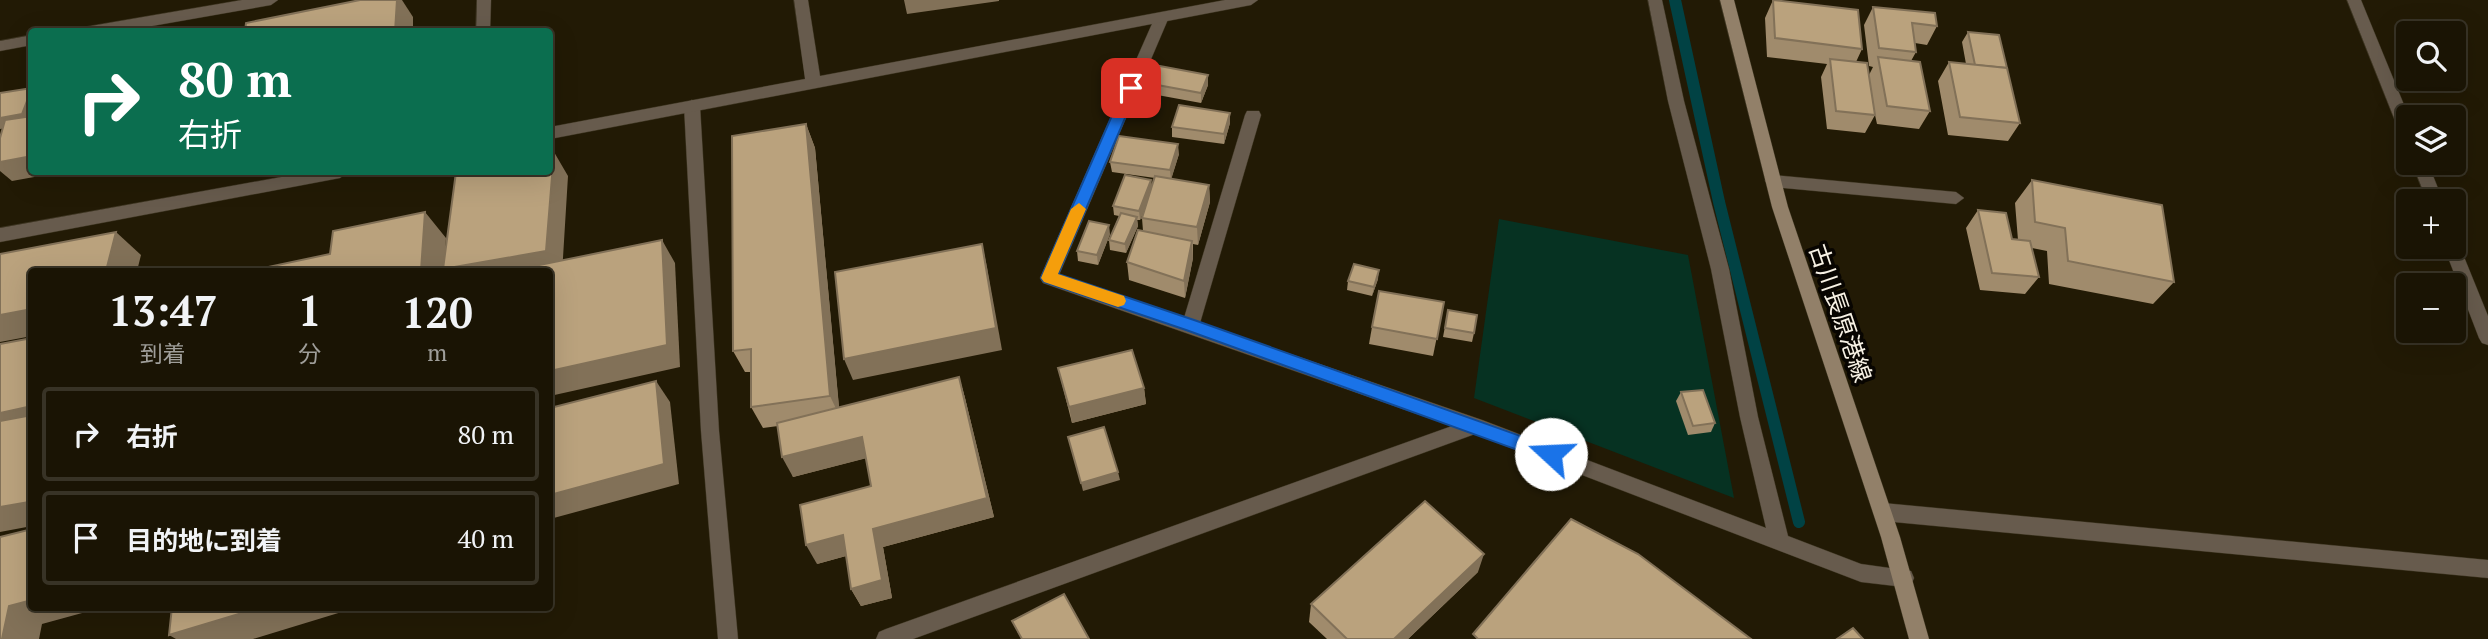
<!DOCTYPE html>
<html lang="ja">
<meta charset="utf-8">
<style>
:root{--surface:#1a1404;--page:#272113;--text:#f1f3f6;--muted:#9f9e9a;--line:#383326}
body{margin:0;font-family:"PT Serif","Noto Sans JP",serif;background:var(--page);color:var(--text);height:100vh;display:flex;flex-direction:column;font-size:26px;white-space:nowrap}
*{box-sizing:border-box;margin:0}
p{font-size:23px;color:var(--muted)}
.icon{flex:none;width:38px;height:38px;fill:none;stroke:currentColor;stroke-width:2;stroke-linecap:round;stroke-linejoin:round}
.map{position:relative;flex:1;overflow:hidden}
.side{position:absolute;left:28px;top:268px;width:525px;height:343px;display:flex;flex-direction:column;background:var(--surface);border-radius:7px;box-shadow:0 7px 28px #0002,0 0 0 2px var(--line)}
.side>*{flex:none}
.top-card{position:absolute;left:28px;top:28px;width:525px;height:147px;border-radius:7px;box-shadow:0 7px 28px #0002,0 0 0 2px var(--line);background:#0b6e4f;color:#fff;overflow:hidden}
.buttons{position:absolute;left:2396px;top:21px;display:grid;gap:14px}
.buttons a{display:grid;place-items:center;width:70px;height:70px;border-radius:7px;background:var(--surface);box-shadow:0 7px 28px #0002,0 0 0 2px var(--line);font-size:35px}
.pin{position:absolute;display:grid;place-items:center;width:60px;height:60px;color:#fff;margin:-30px;border-radius:14px;box-shadow:0 4px 10px #0006}
.me{position:absolute;width:77px;margin:-38px;rotate:290deg;stroke-linejoin:round;filter:drop-shadow(0 0 5px #0008)}
.turn{display:flex;align-items:center;gap:24px;height:147px;padding:0 35px;font-size:32px}
.turn .icon{width:91px;height:91px;stroke-width:2.5}
.turn b{display:block;font-size:49px;line-height:60px}
.eta{display:flex;justify-content:space-evenly;align-items:center;height:119px;text-align:center}
.eta b{font-size:42px;font-weight:800;line-height:49px}
ul{padding:0;list-style:none}
li{display:flex;align-items:center;gap:21px;height:94px;margin:0 14px 10px;padding:0 21px;border:4px solid var(--line);border-radius:7px}
li div{flex:1}
li b{display:block;font-size:26px}
li em{font-style:normal}
.map>svg:first-child{display:block}
.green{fill:#063222}
.lines{fill:none;stroke-linecap:round;stroke-linejoin:round}
.stream{stroke:#014244;stroke-width:12}
.minor-casing{stroke:#3c3420;stroke-width:1}
.tertiary-casing{stroke:#3c3420;stroke-width:1}
.secondary-casing{stroke:#3c3420;stroke-width:1}
.minor{fill:#675b4d;fill-rule:evenodd}
.tertiary{fill:#675b4d;fill-rule:evenodd}
.secondary{fill:#928069;fill-rule:evenodd}
.wall{fill:#a08b6c}
.shaded-wall{fill:#827158}
.building{fill:#baa27d;stroke:#827158;stroke-width:2}
.route{fill:#1a73e8;stroke:#114b97;stroke-width:2}
.slow{fill:#f59e0b}
.labels{text-anchor:middle;dominant-baseline:central;stroke-width:7;stroke-linejoin:round;paint-order:stroke}
.street-label{font-size:24px;fill:#f8f2e5;stroke:#080501}
</style>
<div class="map">
<svg width="2488" height="639" viewBox="0 0 2488 639">
<rect width="100%" height="100%" fill="#221a05"/>
<!-- green -->
<polygon class="green" points="1499,219 1688,255 1734,498 1474,398"/>
<g class="lines">
<!-- stream -->
<polyline class="stream" points="1675,0 1719,202 1799,522"/>
<!-- minor casing -->
<g class="minor-casing">
<g id="minor">
<polygon points="1648,0 1662,0 1684,101 1729,269 1758,417 1788,536 1861,564 1911,571 1914,578 1911,585 1904,587 1861,582 1475,434 913,639 876,639 879,632 886,629 1452,426 1043,283 1040,278 1155,17 1162,12 1169,17 1059,275 1184,318 1245,115 1247,111 1259,111 1261,115 1200,323 1482,420 1766,528 1740,417 1711,269 1668,101"/>
<polygon points="2347,0 2361,0 2409,117 2408,139 2400,133"/>
<polygon points="692,100 700,106 719,431 738,639 718,639 701,431 684,106"/>
<polygon points="2412,163 2428,163 2443,201 2427,201"/>
<polygon points="1773,175 1956,192 1964,198 1956,204 1773,187 1765,181"/>
<polygon points="2454,241 2460,247 2488,316 2488,345 2482,343 2479,338 2444,247 2454,247"/>
<polygon points="1883,503 2488,560 2488,578 1883,521 1876,518 1873,512 1876,506"/>
</g>
</g>
<!-- tertiary casing -->
<g class="tertiary-casing">
<g id="tertiary">
<polygon points="242,0 278,0 271,5 118,32 78,32 85,27"/>
<polygon points="477,0 491,0 490,32 476,32"/>
<polygon points="794,0 808,0 820,76 1225,0 1258,0 1251,5 550,139 550,127 805,79"/>
<polygon points="32,35 32,45 0,51 0,41"/>
<polygon points="309,172 348,172 340,178 0,242 0,228"/>
</g>
</g>
<!-- secondary casing -->
<g class="secondary-casing">
<polygon id="secondary" points="1720,0 1734,0 1788,207 1900,537 1929,639 1909,639 1881,537 1772,207"/>
</g>
<!-- minor -->
<use href="#minor" class="minor"/>
<!-- tertiary -->
<use href="#tertiary" class="tertiary"/>
<!-- secondary -->
<use href="#secondary" class="secondary"/>
</g>
<!-- wall -->
<g class="wall">
<polygon points="1773,0 1862,49 1856,62 1869,75 1873,67 1869,66 1864,25 1873,7 1937,26 1927,45 1915,43 1916,52 1911,61 1930,111 1919,129 1877,124 1875,115 1865,133 1827,129 1821,77 1827,64 1767,57 1765,18"/>
<polygon points="1968,32 2020,123 2008,141 1948,135 1938,81 1949,62 1966,64 1962,42"/>
<polygon points="1141,82 1208,85 1201,103 1141,92"/>
<polygon points="1230,113 1230,123 1224,144 1172,137 1172,127"/>
<polygon points="806,124 815,148 839,408 959,377 965,398 994,517 883,547 892,598 861,606 851,589 846,556 817,564 871,486 866,458 793,477 778,426 763,428 751,407 751,372 745,372 733,351"/>
<polygon points="1179,154 1171,179 1209,185 1210,202 1198,245 1193,244 1193,258 1185,298 1129,280 1127,262 1143,231 1142,218 1145,208 1140,220 1137,220 1138,226 1126,253 1110,250 1109,240 1119,216 1114,215 1113,206 1151,180 1152,187 1155,178 1112,172 1110,162"/>
<polygon points="2032,180 2174,282 2153,304 2049,284 2047,251 2032,248 2039,277 2025,294 1980,290 1966,228 1978,210 2012,239 2018,240 2015,203"/>
<polygon points="1110,234 1098,265 1078,261 1077,251"/>
<polygon points="1378,279 1372,296 1347,290 1348,281"/>
<polygon points="1444,302 1433,356 1369,344 1372,327"/>
<polygon points="1448,310 1474,333 1472,342 1443,337"/>
<polygon points="1058,368 1144,388 1146,404 1072,423"/>
<polygon points="1681,392 1715,423 1711,432 1688,435 1676,401"/>
<polygon points="1478,572 1408,639 1327,639 1309,622 1311,604"/>
</g>
<!-- shaded-wall -->
<g class="shaded-wall">
<polygon points="397,0 402,0 413,17 413,32 395,32"/>
<polygon points="904,0 999,0 999,1 907,14"/>
<polygon points="1208,75 1208,85 1201,103 1201,93"/>
<polygon points="32,88 32,124 0,129 0,118"/>
<polygon points="1230,113 1230,123 1224,144 1224,134"/>
<polygon points="806,124 815,148 840,417 830,396"/>
<polygon points="1178,144 1179,154 1171,180 1170,170"/>
<polygon points="554,152 568,176 562,274 550,271 421,271 425,212 446,238 444,269"/>
<polygon points="32,156 32,172 62,172 12,181 0,171 0,162"/>
<polygon points="1151,180 1152,190 1140,220 1139,211"/>
<polygon points="1209,185 1210,202 1198,245 1197,227"/>
<polygon points="1137,217 1138,226 1126,253 1125,244"/>
<polygon points="1109,225 1110,234 1098,265 1097,255"/>
<polygon points="116,232 141,255 137,271 106,271"/>
<polygon points="662,240 675,263 680,367 550,396 550,371"/>
<polygon points="1192,241 1193,258 1185,298 1184,281"/>
<polygon points="982,244 987,267 1002,350 853,380 844,359"/>
<polygon points="1379,270 1378,279 1372,296 1374,287"/>
<polygon points="32,309 32,336 0,342 0,315"/>
<polygon points="959,377 965,398 994,517 883,547 892,598 861,606 851,589 873,529"/>
<polygon points="656,381 670,402 679,484 550,519 550,495"/>
<polygon points="1144,388 1146,404 1072,423 1069,407"/>
<polygon points="32,406 32,427 0,433 0,413"/>
<polygon points="862,437 871,457 793,477 782,457"/>
<polygon points="1118,472 1120,480 1083,491 1081,483"/>
<polygon points="32,495 32,526 0,532 0,507"/>
<polygon points="843,535 853,554 817,564 806,545"/>
<polygon points="1484,554 1478,572 1408,639 1394,639"/>
<polygon points="32,600 32,607 104,607 42,624 39,639 2,639 9,606"/>
<polygon points="262,607 358,607 253,639 176,639 169,635"/>
</g>
<!-- building -->
<g class="building">
<polygon points="360,0 397,0 395,32 245,32 246,23"/>
<polygon points="1773,0 1858,10 1862,49 1775,38"/>
<polygon points="1873,7 1935,13 1937,26 1912,23 1916,52 1879,48"/>
<polygon points="1968,32 1999,35 2007,68 1975,65"/>
<polygon points="1878,57 1920,62 1930,111 1887,106"/>
<polygon points="1830,59 1867,63 1875,115 1836,111"/>
<polygon points="1949,62 2007,68 2020,123 1960,117"/>
<polygon points="1149,64 1208,75 1201,93 1141,82"/>
<polygon points="32,88 22,114 0,118 0,93"/>
<polygon points="1179,105 1230,113 1224,134 1172,127"/>
<polygon points="32,116 32,156 0,162 0,138 5,120"/>
<polygon points="806,124 830,396 751,407 751,349 733,351 732,136"/>
<polygon points="1119,136 1178,144 1170,170 1110,162"/>
<polygon points="554,152 546,251 443,269 456,172 550,172 550,153"/>
<polygon points="1125,175 1151,180 1139,211 1113,206"/>
<polygon points="1155,176 1209,185 1197,227 1142,218"/>
<polygon points="2032,180 2162,205 2174,282 2068,261 2065,228 2035,222"/>
<polygon points="1978,210 2006,213 2012,239 2030,241 2039,277 1992,273"/>
<polygon points="425,212 421,271 249,271 330,254 333,231"/>
<polygon points="1121,213 1137,217 1125,244 1109,240"/>
<polygon points="1089,221 1109,225 1097,255 1077,251"/>
<polygon points="1138,230 1192,241 1184,281 1127,262"/>
<polygon points="116,232 106,271 32,271 32,309 0,315 0,254"/>
<polygon points="662,240 667,345 550,371 550,271 510,271"/>
<polygon points="982,244 996,328 844,359 835,272"/>
<polygon points="1354,264 1379,270 1374,287 1348,281"/>
<polygon points="1379,291 1444,302 1437,339 1372,327"/>
<polygon points="1448,310 1477,315 1474,333 1445,328"/>
<polygon points="32,338 32,406 0,413 0,344"/>
<polygon points="1132,350 1144,388 1069,407 1058,368"/>
<polygon points="959,377 987,498 873,529 882,580 851,589 843,535 806,545 800,505 871,486 862,437 782,457 777,423"/>
<polygon points="656,381 664,464 550,495 550,408"/>
<polygon points="1703,390 1715,423 1693,426 1681,392"/>
<polygon points="32,415 32,495 29,502 0,507 0,421"/>
<polygon points="1104,427 1118,472 1081,483 1068,437"/>
<polygon points="1425,501 1484,554 1394,639 1347,639 1311,604"/>
<polygon points="1571,519 1638,554 1751,639 1478,639 1473,634"/>
<polygon points="32,529 32,600 9,606 2,639 0,639 0,537"/>
<polygon points="1064,594 1089,639 1022,639 1012,621"/>
<polygon points="172,607 262,607 169,635"/>
<polygon points="1853,628 1863,639 1837,639"/>
</g>
<!-- route -->
<polygon class="route" points="1131,83 1138,88 1058,274 1197,321 1557,449 1560,454 1557,460 1551,462 1186,330 1044,282 1041,278 1124,88"/>
<!-- slow -->
<polygon class="slow" points="1079,203 1086,209 1058,274 1124,296 1126,301 1124,305 1118,307 1044,282 1041,278 1071,209"/>
<g class="labels">
<!-- street labels -->
<g class="street-label">
<text transform="translate(1841 313) rotate(71)">古川長原港線</text>
</g>
</g>
</svg>
<div class="buttons">
<a><svg class="icon" aria-label="search" viewBox="0 0 24 24"><circle cx="10" cy="10" r="6"/><path d="M15 15l6 6"/></svg></a>
<a><svg class="icon" aria-label="layers" viewBox="0 0 24 24"><path d="M12 4l9 5-9 5-9-5zM3 14l9 5 9-5"/></svg></a>
<a>+</a>
<a>−</a>
</div>
<div class="pin" style="left:1131px;top:88px;background:#d93025"><svg class="icon" aria-label="arrive" viewBox="0 0 24 24"><path d="M6 21V4h12l-3 4 3 4H6"/></svg></div>
<svg class="me" style="left:1551px;top:454px" viewBox="-20 -20 40 40"><circle r="19" fill="#fff"/><path d="M0-13L10 11 0 6-10 11z" fill="#1a73e8"/></svg>
<div class="top-card">
<div class="turn"><svg class="icon" aria-label="right" viewBox="0 0 24 24"><path d="M7 20v-9h11M14 6l5 5-5 5"/></svg><div><b>80 m</b>右折</div></div>
</div>
<section class="side">
<div class="eta">
<div><b>13:47</b><p>到着</p></div>
<div><b>1</b><p>分</p></div>
<div><b>120</b><p>m</p></div>
</div>
<ul>
<li><svg class="icon" aria-label="right" viewBox="0 0 24 24"><path d="M7 20v-9h11M14 6l5 5-5 5"/></svg><div><b>右折</b></div><em>80 m</em></li>
<li><svg class="icon" aria-label="arrive" viewBox="0 0 24 24"><path d="M6 21V4h12l-3 4 3 4H6"/></svg><div><b>目的地に到着</b></div><em>40 m</em></li>
</ul>
</section>
</div>
